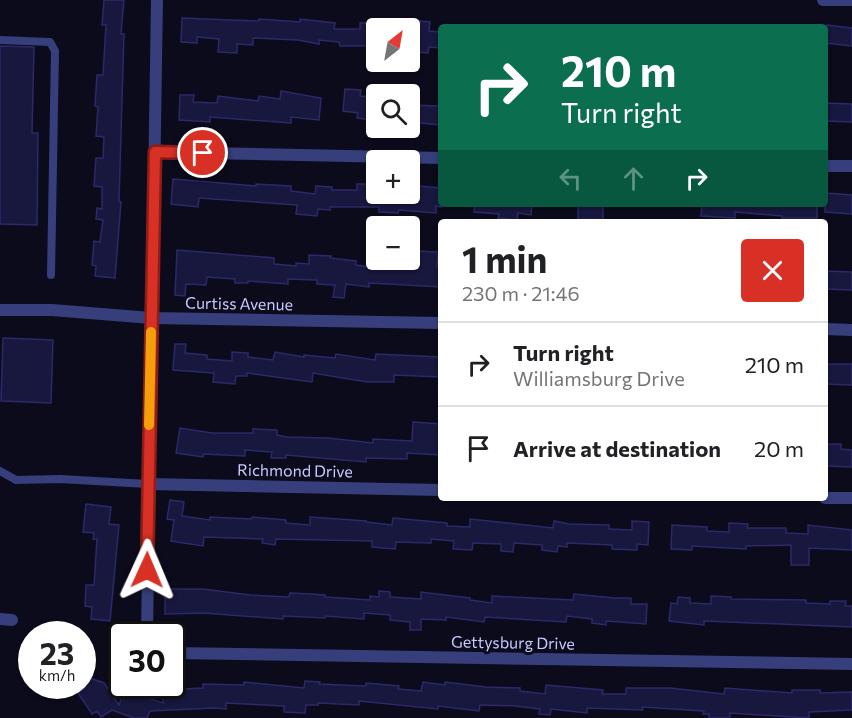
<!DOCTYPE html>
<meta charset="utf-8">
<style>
:root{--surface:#fff;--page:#f2f2f2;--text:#202124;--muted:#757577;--line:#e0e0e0}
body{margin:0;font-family:Commissioner,sans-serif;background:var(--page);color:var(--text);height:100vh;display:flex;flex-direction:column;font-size:22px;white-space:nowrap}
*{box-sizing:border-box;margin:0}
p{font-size:20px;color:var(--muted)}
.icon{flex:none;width:33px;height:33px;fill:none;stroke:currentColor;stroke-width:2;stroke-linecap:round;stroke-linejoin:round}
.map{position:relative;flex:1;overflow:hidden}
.drawer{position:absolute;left:438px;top:219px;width:390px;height:282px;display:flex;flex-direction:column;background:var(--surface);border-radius:6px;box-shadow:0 2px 4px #0004}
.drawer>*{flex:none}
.banner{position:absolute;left:438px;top:24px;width:390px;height:183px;border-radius:6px;box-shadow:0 2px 4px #0004;background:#0b6e4f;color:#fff;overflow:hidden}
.needle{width:39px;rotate:31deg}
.buttons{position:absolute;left:366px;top:18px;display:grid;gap:12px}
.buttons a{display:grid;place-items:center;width:54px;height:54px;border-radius:6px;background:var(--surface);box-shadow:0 2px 4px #0004;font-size:30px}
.speed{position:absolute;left:18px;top:621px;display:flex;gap:12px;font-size:30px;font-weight:700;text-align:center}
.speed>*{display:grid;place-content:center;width:78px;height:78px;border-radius:50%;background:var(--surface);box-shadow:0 2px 4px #0004;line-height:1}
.speed small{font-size:15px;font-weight:400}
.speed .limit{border:3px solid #111;border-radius:9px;background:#fff;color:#111}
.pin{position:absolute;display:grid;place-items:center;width:51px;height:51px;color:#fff;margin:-26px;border:3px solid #fff;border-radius:50%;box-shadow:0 2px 6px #0007}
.me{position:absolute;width:66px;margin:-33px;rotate:1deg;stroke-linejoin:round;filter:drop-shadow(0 0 4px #0008)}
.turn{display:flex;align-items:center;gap:21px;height:126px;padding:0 24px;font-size:27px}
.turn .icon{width:78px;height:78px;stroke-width:2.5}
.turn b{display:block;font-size:42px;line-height:51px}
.lanes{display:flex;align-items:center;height:57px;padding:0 24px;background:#0003;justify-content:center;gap:30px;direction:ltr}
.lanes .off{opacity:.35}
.round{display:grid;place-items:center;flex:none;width:63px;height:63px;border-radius:6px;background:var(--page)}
.headline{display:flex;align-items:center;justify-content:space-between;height:102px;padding:0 24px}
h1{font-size:36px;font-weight:700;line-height:45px}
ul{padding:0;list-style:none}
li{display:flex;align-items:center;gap:18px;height:84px;padding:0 24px;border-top:2px solid var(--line)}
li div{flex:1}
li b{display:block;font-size:22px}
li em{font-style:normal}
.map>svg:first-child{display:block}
.building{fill:#18173d;stroke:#2b296a;stroke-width:1.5}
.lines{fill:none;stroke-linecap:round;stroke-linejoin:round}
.lane{stroke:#363f7c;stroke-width:8}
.street{stroke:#363f7c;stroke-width:12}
.route-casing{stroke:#8d1f18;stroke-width:15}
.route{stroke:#d93025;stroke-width:10}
.slow{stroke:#f59e0b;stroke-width:10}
.labels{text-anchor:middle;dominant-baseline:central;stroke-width:6;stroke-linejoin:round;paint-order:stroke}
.street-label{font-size:16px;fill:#c7caff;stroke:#0b0b1c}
</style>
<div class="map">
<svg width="852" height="718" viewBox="0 0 852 718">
<rect width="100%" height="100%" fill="#0b0b1c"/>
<!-- building -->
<g class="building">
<polygon points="104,0 124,0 121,34 124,34 119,201 121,202 115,278 95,276 96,266 92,265 94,241 100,242 103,220 96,219 97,208 102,209 102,187 94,186 96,158 103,158 104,137 96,136 98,107 95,106 97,75 103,75 106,25 102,25"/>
<polygon points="182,18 259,21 259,19 300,22 300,19 335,23 334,29 360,29 360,23 375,23 376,46 340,46 339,42 319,40 319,44 298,40 253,38 253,45 237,44 237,53 218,52 219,39 197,37 197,43 181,42"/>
<polygon points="420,21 430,22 429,31 441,32 441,48 429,47 428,53 418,52 419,42 410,41 410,30 419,30"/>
<polygon points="827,25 852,28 852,46 825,43"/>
<polygon points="0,46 34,47 32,133 38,133 37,225 0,224"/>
<polygon points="345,89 361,90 360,96 372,97 370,120 357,118 358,113 343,111"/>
<polygon points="281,91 321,98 319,120 291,117 291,123 210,117 210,122 179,120 180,95 194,95 193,102 217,103 218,96 258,101 259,96 280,99"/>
<polygon points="825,103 852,104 852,122 825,121"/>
<polygon points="410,105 441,106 441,125 410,122"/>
<polygon points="173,179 256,186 256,184 291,186 291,191 315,194 316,186 332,187 332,190 357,190 357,184 372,184 372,194 410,194 410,187 418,186 441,188 441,207 436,206 436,213 399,210 398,213 379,212 379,207 330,207 330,210 318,209 317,216 296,214 297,205 199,198 198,207 171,204"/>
<polygon points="825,193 852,195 852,214 825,212"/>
<polygon points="475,204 532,204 531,215 518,213 517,220 498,218 499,214 474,212"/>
<polygon points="578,204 603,204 603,220 578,219"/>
<polygon points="702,204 817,204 817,218 782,218 782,216 735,212 735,218 701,216"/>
<polygon points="177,250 274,258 274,264 296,266 296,263 309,264 309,255 331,256 330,258 356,261 356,265 377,268 378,260 394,261 394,266 416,268 417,251 438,252 437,267 441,267 441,287 369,283 369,287 346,284 344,298 333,297 335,285 317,284 317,280 288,279 288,284 248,281 248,283 235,283 235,279 207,277 206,285 186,284 185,296 175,295"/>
<polygon points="825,271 852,272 852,290 825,289"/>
<polygon points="3,338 53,340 51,403 1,401"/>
<polygon points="175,344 186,344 185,353 207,355 207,359 232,361 232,352 248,353 248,357 273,360 275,352 304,357 304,355 335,358 336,354 375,360 376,354 441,357 441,377 394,375 394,382 367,382 313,373 312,382 247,373 247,376 236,376 235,384 213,382 214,373 173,370"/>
<polygon points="825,364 852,364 852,385 825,384"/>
<polygon points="413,422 441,424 441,455 407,453 407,459 366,458 366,462 286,455 286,458 271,458 272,452 245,450 245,456 203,454 203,457 176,453 180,428 212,433 253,433 253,429 277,430 277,435 287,437 328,438 373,443 373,439 412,441"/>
<polygon points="825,444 841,444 841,449 852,450 852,467 825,466"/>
<polygon points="170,500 184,502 182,516 210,520 210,517 251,519 252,517 286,520 286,523 310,525 310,517 366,521 366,522 392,525 393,518 447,523 447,526 470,527 470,519 553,528 554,521 569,524 609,525 609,529 632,530 632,521 649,522 648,545 637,544 637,550 612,549 612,545 567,543 567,547 558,546 557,552 542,550 542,545 514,543 513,552 501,551 501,544 473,543 472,550 453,549 454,541 431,539 431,543 396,542 395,549 372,547 372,541 276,539 275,545 262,543 263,539 204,537 203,546 171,541 174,520 167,519"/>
<polygon points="86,504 111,507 109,524 119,525 110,621 91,619 92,607 85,606 86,585 94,585 97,539 93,539 94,533 83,532"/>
<polygon points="729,523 748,524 747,528 786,528 786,533 808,534 808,525 852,530 852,550 809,548 809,565 791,565 791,545 746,546 746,549 692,546 692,550 671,549 672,525 707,527 707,531 729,532"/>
<polygon points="165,589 203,589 250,595 289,597 290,593 312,594 325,595 325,597 370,600 370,596 379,597 379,591 390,592 390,597 421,599 421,592 470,598 470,600 492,603 492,596 573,600 574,594 615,598 631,598 631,604 647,604 646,624 606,621 606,625 592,623 592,619 567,616 566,622 485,617 484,622 446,617 446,620 421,619 421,630 410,630 410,622 390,620 390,615 364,613 364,619 325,616 325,618 283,616 283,619 203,613 165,614"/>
<polygon points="711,596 731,597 731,599 806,600 806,603 830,604 830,601 846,601 845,606 852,606 852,627 704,621 704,625 669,621 671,603 677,604 678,597 690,598 690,603 711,604"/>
<polygon points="87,677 104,683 119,705 124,690 163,703 162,690 203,688 203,684 244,685 244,682 304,688 305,681 320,682 319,684 366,686 366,683 399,686 398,689 421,691 423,682 445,685 445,682 486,687 520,688 520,691 545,694 546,685 603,690 602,694 626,694 626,688 670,688 724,694 725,688 792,693 792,690 820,690 820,693 852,692 852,710 809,712 809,718 730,713 730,718 709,718 709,714 703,714 704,711 642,707 643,710 587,708 587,713 551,709 550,715 539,714 540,709 515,706 480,705 479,711 438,706 438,709 359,701 359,705 318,703 318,705 306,705 305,713 284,712 284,706 226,703 226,709 214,708 150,711 147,718 134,718 112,710 101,717 97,711 92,714 78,693 84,689 82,680"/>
</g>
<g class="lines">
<!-- lane -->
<g class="lane">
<polyline points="0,40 50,42 55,51 51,275"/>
<polyline points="0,471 16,480 60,479 148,484"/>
</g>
<!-- street -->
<g class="street">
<polyline points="823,0 852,0"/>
<polyline points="155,152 441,158"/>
<polyline points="825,166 852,166"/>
<polyline points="0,310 52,310 151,318 441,323"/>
<polyline points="825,329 852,330"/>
<polyline points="148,484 441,490"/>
<polyline points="825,498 852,498"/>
<polyline points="0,619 12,620"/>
<polyline points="147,634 157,0"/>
<polyline points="172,653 852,664"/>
</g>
</g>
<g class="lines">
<!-- route casing -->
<g class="route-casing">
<polyline id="route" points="147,570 155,152 203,153"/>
</g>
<!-- route -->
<use href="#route" class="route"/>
<!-- slow -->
<polyline class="slow" points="149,425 151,332"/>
</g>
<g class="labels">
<!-- street labels -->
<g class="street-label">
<text transform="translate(239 303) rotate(1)">Curtiss Avenue</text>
<text transform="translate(295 470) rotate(1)">Richmond Drive</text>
<text transform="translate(513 642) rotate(1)">Gettysburg Drive</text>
</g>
</g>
</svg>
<div class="buttons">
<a><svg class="needle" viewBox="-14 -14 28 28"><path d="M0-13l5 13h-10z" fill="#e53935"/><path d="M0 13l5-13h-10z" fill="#757577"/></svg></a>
<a><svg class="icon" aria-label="search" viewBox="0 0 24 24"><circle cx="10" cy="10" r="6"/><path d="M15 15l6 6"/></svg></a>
<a>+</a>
<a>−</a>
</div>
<div class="speed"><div>23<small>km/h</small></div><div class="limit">30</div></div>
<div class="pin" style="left:203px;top:153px;background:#d93025"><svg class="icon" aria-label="arrive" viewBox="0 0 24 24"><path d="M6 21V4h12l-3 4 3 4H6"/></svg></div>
<svg class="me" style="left:147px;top:570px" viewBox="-20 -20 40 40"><path d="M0-17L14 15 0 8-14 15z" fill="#d93025" stroke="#fff" stroke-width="4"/></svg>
<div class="banner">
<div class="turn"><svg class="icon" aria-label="right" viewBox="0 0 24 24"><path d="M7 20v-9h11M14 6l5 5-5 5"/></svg><div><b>210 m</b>Turn right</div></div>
<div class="lanes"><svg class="icon off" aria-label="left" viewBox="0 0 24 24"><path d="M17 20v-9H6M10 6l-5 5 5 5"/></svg><svg class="icon off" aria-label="ahead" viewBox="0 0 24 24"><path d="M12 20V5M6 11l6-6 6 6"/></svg><svg class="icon" aria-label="right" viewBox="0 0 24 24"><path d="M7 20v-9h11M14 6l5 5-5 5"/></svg></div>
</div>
<section class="drawer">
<div class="headline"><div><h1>1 min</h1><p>230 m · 21:46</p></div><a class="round" style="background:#d93025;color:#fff"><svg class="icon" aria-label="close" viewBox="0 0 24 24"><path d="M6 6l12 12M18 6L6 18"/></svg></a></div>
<ul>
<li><svg class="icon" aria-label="right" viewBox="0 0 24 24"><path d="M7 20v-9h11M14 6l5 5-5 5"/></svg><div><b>Turn right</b><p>Williamsburg Drive</p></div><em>210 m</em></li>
<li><svg class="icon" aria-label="arrive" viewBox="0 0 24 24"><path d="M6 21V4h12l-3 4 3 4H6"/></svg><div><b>Arrive at destination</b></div><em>20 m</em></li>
</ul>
</section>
</div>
